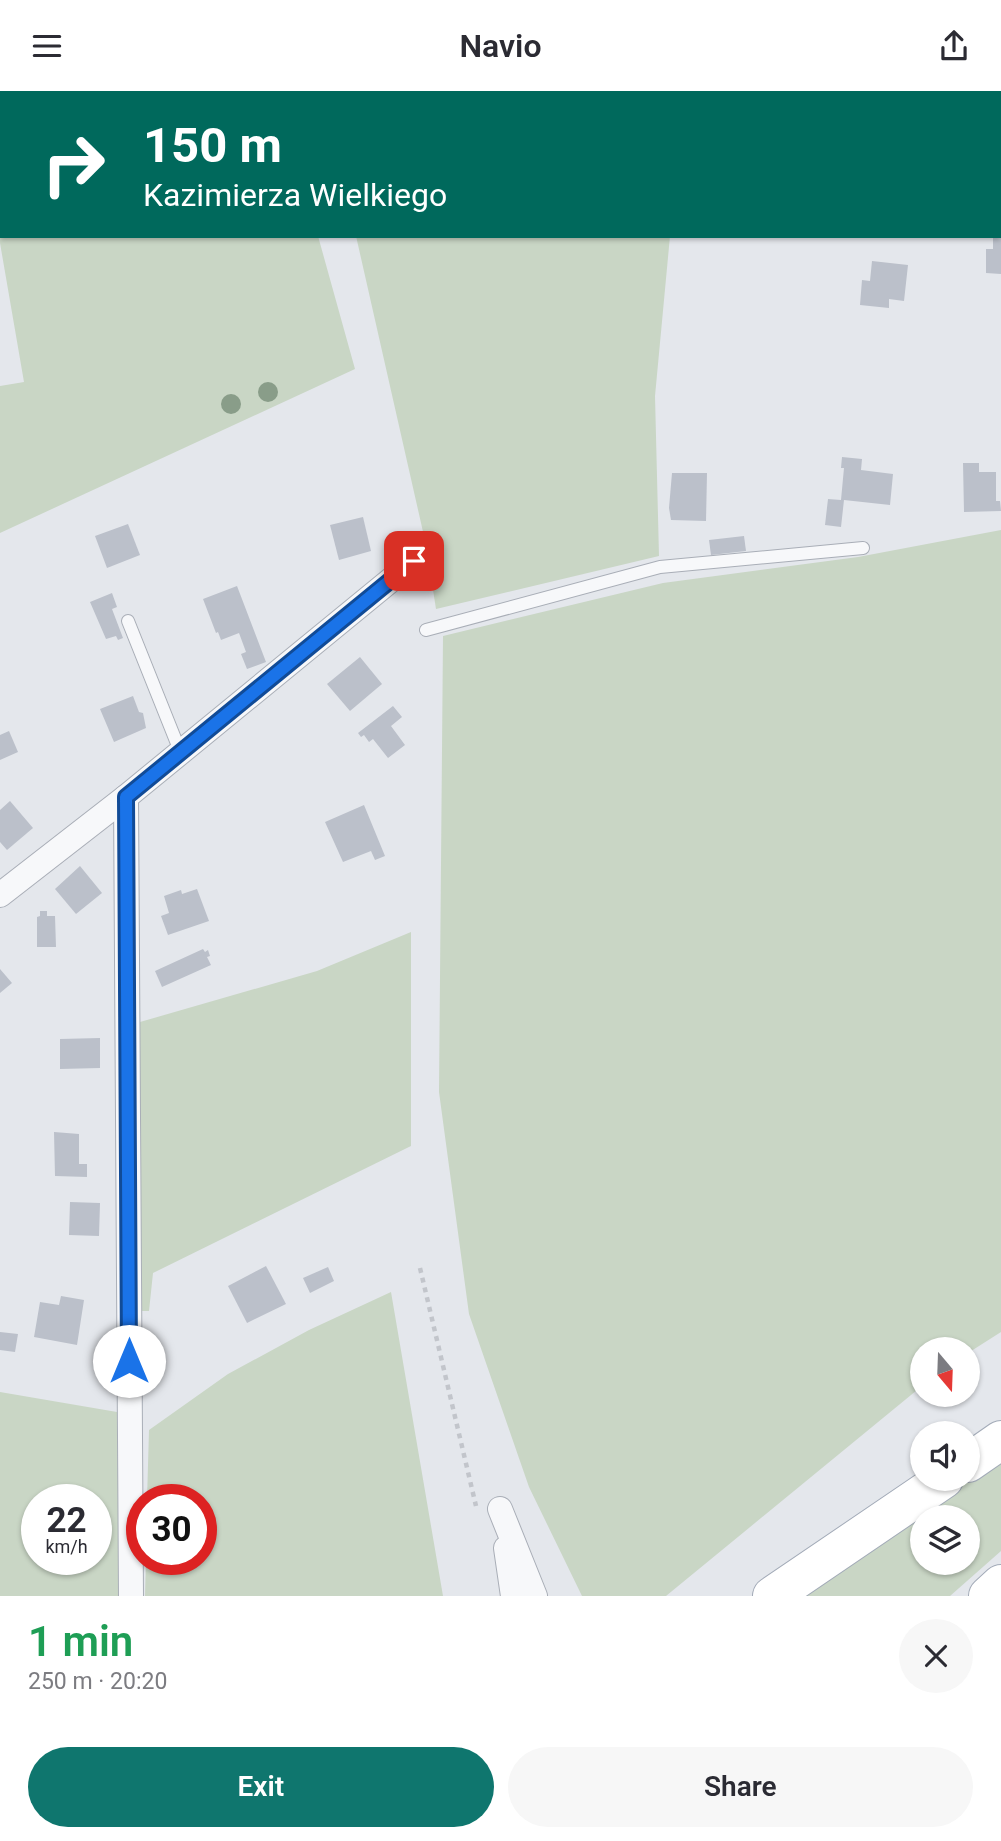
<!DOCTYPE html>
<meta charset="utf-8">
<style>
:root{--surface:#fff;--page:#f7f7f7;--text:#2b2b33;--muted:#7c7c81;--accent:#0f766e}
body{margin:0;font-family:Roboto,sans-serif;background:var(--page);color:var(--text);height:100vh;display:flex;flex-direction:column;font-size:26px;white-space:nowrap}
*{box-sizing:border-box;margin:0}
p{font-size:23px;color:var(--muted)}
.icon{flex:none;width:38px;height:38px;fill:none;stroke:currentColor;stroke-width:2;stroke-linecap:round;stroke-linejoin:round}
.map{position:relative;height:1505px;overflow:hidden}
.drawer{display:flex;flex-direction:column;background:var(--surface);flex:1}
.drawer>*{flex:none}
.hud{position:absolute;left:0px;top:0px;width:1001px;height:147px;box-shadow:0 2px 5px #0004;background:#00695c;color:#fff;overflow:hidden}
.needle{width:46px;rotate:161deg}
.buttons{position:absolute;left:910px;top:1246px;display:grid;gap:14px}
.buttons a{display:grid;place-items:center;width:70px;height:70px;border-radius:50%;background:var(--surface);box-shadow:0 2px 5px #0004;font-size:35px}
.speed{position:absolute;left:21px;top:1393px;display:flex;gap:14px;font-size:35px;font-weight:700;text-align:center}
.speed>*{display:grid;place-content:center;width:91px;height:91px;border-radius:50%;background:var(--surface);box-shadow:0 2px 5px #0004;line-height:1}
.speed small{font-size:18px;font-weight:400}
.speed .limit{border:10px solid #d22;background:#fff;color:#111}
.pin{position:absolute;display:grid;place-items:center;width:60px;height:60px;color:#fff;margin:-30px;border-radius:14px;box-shadow:0 4px 10px #0006}
.me{position:absolute;width:77px;margin:-38px;rotate:0deg;stroke-linejoin:round;filter:drop-shadow(0 0 5px #0008)}
.turn{display:flex;align-items:center;gap:24px;height:147px;padding:0 28px;font-size:32px}
.turn .icon{width:91px;height:91px;stroke-width:2.5}
.turn b{display:block;font-size:49px;line-height:60px}
.round{display:grid;place-items:center;flex:none;width:74px;height:74px;border-radius:37px;background:var(--page)}
.headline{display:flex;align-items:center;justify-content:space-between;height:119px;padding:0 28px}
h1{font-size:42px;font-weight:600;line-height:52px;color:#1e9e55}
.button{display:flex;gap:14px;margin-top:auto;padding:14px 28px}
.button a{flex:1;height:80px;border-radius:42px;background:var(--accent);color:#fff;font-size:28px;font-weight:600;line-height:80px;text-align:center}
.button a+a{background:var(--page);color:var(--text)}
header{display:flex;justify-content:space-between;align-items:center;height:91px;padding:0 28px;background:var(--surface);font-size:32px;font-weight:600}
.map>svg:first-child{display:block}
.green{fill:#c9d6c5;fill-rule:evenodd}
.building{fill:#bbc0ca}
.lines{fill:none;stroke-linecap:round;stroke-linejoin:round}
.service-casing{stroke:#a9aeb7;stroke-width:14}
.minor-casing{stroke:#a9aeb7;stroke-width:26}
.tertiary-casing{stroke:#a9aeb7;stroke-width:33}
.primary-casing{stroke:#a3abb8;stroke-width:40}
.path{stroke:#c2c5cb;stroke-width:4.5;stroke-dasharray:5 5;stroke-linecap:butt}
.service{stroke:#f7f8fa;stroke-width:12}
.minor{stroke:#f7f8fa;stroke-width:24}
.tertiary{stroke:#f7f8fa;stroke-width:32}
.primary{stroke:#fff;stroke-width:38}
.tree{fill:#899d89}
.route-casing{stroke:#114b97;stroke-width:18}
.route{stroke:#1a73e8;stroke-width:12}
</style>
<header><svg class="icon" aria-label="menu" viewBox="0 0 24 24"><path d="M4 6h16M4 12h16M4 18h16"/></svg>Navio<svg class="icon" aria-label="share" viewBox="0 0 24 24"><path d="M12 15V3M7 8l5-5 5 5M5 13v7h14v-7"/></svg></header>
<div class="map">
<svg width="1001" height="1505" viewBox="0 0 1001 1505">
<rect width="100%" height="100%" fill="#e4e7ec"/>
<!-- green -->
<g class="green">
<polygon points="0,124 2,124 2,145 318,145 355,278 0,442 0,295 24,291 0,152"/>
<polygon points="356,145 670,145 655,305 659,465 436,518 426,454"/>
<polygon points="1001,439 1001,1241 968,1262 968,1258 922,1258 922,1295 666,1505 582,1505 529,1396 469,1223 439,1001 443,545 663,492 858,466"/>
<polygon points="411,841 411,1055 153,1182 149,1220 140,1220 140,931 317,880"/>
<polygon points="391,1201 443,1505 145,1505 146,1468 201,1468 201,1409 147,1409 149,1339 228,1283 309,1239"/>
<path d="M0 1301 117 1321 120 1505H0ZM37 1409H96V1468H37Z"/>
<path d="M1001 1367V1460L950 1505H799ZM922 1426H968V1472H922Z"/>
</g>
<!-- building -->
<g class="building">
<polygon points="993,145 1001,145 1001,183 986,182 986,158 993,158"/>
<polygon points="872,170 908,174 904,210 889,208 889,217 860,214 862,189 870,190"/>
<polygon points="842,366 862,368 861,379 893,383 890,414 844,409 841,436 825,434 828,408 841,409 844,377 841,377"/>
<polygon points="963,372 979,372 979,381 996,381 996,410 1000,410 1001,420 964,421"/>
<polygon points="672,382 707,382 706,430 671,429 669,417"/>
<polygon points="363,426 371,460 339,469 330,434"/>
<polygon points="128,433 140,464 107,477 95,445"/>
<polygon points="744,445 746,460 711,464 709,449"/>
<polygon points="237,495 266,571 247,578 241,563 246,561 239,542 221,549 218,541 216,542 203,508"/>
<polygon points="112,502 117,516 112,518 123,547 118,549 116,545 106,548 90,511"/>
<polygon points="360,566 382,593 350,620 327,593"/>
<polygon points="133,605 139,621 143,622 146,637 114,651 100,618"/>
<polygon points="393,615 402,626 391,635 405,654 388,667 373,648 369,651 364,644 361,646 358,642"/>
<polygon points="9,640 18,661 0,669 0,644"/>
<polygon points="10,710 33,737 7,759 0,751 0,719"/>
<polygon points="364,714 385,765 375,769 371,760 343,771 325,731"/>
<polygon points="80,775 102,802 76,823 55,798"/>
<polygon points="197,798 209,830 168,844 161,825 169,822 164,805 181,799 182,803"/>
<polygon points="40,820 47,820 47,825 55,825 56,856 37,856 37,826 40,825"/>
<polygon points="203,858 205,861 208,859 210,865 207,866 211,874 162,896 155,880"/>
<polygon points="0,878 12,892 0,902"/>
<polygon points="100,947 100,977 60,978 60,948"/>
<polygon points="54,1041 79,1043 79,1073 87,1073 87,1086 55,1085"/>
<polygon points="70,1111 100,1112 99,1145 69,1144"/>
<polygon points="266,1175 286,1213 247,1232 228,1195"/>
<polygon points="328,1176 334,1190 310,1202 303,1187"/>
<polygon points="61,1205 84,1209 77,1254 34,1246 40,1211 59,1214"/>
<polygon points="0,1241 18,1243 15,1261 0,1259"/>
</g>
<g class="lines">
<!-- service casing -->
<g class="service-casing">
<g id="service">
<polyline points="128,530 180,660"/>
<polyline points="426,539 660,476 863,457"/>
</g>
</g>
<!-- minor casing -->
<g class="minor-casing">
<g id="minor">
<polyline points="126,706 131,1505"/>
<polyline points="0,804 126,706 414,470"/>
<polyline points="500,1418 535,1505"/>
<polyline points="506,1457 513,1505"/>
</g>
</g>
<!-- tertiary casing -->
<g class="tertiary-casing">
<g id="tertiary">
<polyline points="233,2 234,0"/>
<polyline points="0,104 2,104"/>
</g>
</g>
<!-- primary casing -->
<g class="primary-casing">
<g id="primary">
<polyline points="968,1372 1001,1349"/>
<polyline points="772,1505 944,1388"/>
<polyline points="988,1505 1001,1493"/>
</g>
</g>
<!-- path -->
<g class="path">
<polyline points="284,0 285,2"/>
<polyline points="420,1177 476,1415"/>
</g>
<!-- service -->
<use href="#service" class="service"/>
<!-- minor -->
<use href="#minor" class="minor"/>
<!-- tertiary -->
<use href="#tertiary" class="tertiary"/>
<!-- primary -->
<use href="#primary" class="primary"/>
</g>
<!-- trees -->
<g class="tree">
<circle cx="268" cy="301" r="10"/>
<circle cx="231" cy="313" r="10"/>
</g>
<g class="lines">
<!-- route casing -->
<g class="route-casing">
<polyline id="route" points="129,1270 126,706 414,470"/>
</g>
<!-- route -->
<use href="#route" class="route"/>
</g>
</svg>
<div class="buttons">
<a><svg class="needle" viewBox="-14 -14 28 28"><path d="M0-13l5 13h-10z" fill="#e53935"/><path d="M0 13l5-13h-10z" fill="#7c7c81"/></svg></a>
<a><svg class="icon" aria-label="sound" viewBox="0 0 24 24"><path d="M4 9h4l5-4v14l-5-4H4zM17 9q2 3 0 6"/></svg></a>
<a><svg class="icon" aria-label="layers" viewBox="0 0 24 24"><path d="M12 4l9 5-9 5-9-5zM3 14l9 5 9-5"/></svg></a>
</div>
<div class="speed"><div>22<small>km/h</small></div><div class="limit">30</div></div>
<div class="pin" style="left:414px;top:470px;background:#d93025"><svg class="icon" aria-label="arrive" viewBox="0 0 24 24"><path d="M6 21V4h12l-3 4 3 4H6"/></svg></div>
<svg class="me" style="left:129px;top:1270px" viewBox="-20 -20 40 40"><circle r="19" fill="#fff"/><path d="M0-13L10 11 0 6-10 11z" fill="#1a73e8"/></svg>
<div class="hud">
<div class="turn"><svg class="icon" aria-label="right" viewBox="0 0 24 24"><path d="M7 20v-9h11M14 6l5 5-5 5"/></svg><div><b>150 m</b>Kazimierza Wielkiego</div></div>
</div>
</div>
<section class="drawer">
<div class="headline"><div><h1>1 min</h1><p>250 m · 20:20</p></div><a class="round"><svg class="icon" aria-label="close" viewBox="0 0 24 24"><path d="M6 6l12 12M18 6L6 18"/></svg></a></div>
<div class="button"><a>Exit</a><a>Share</a></div>
</section>
